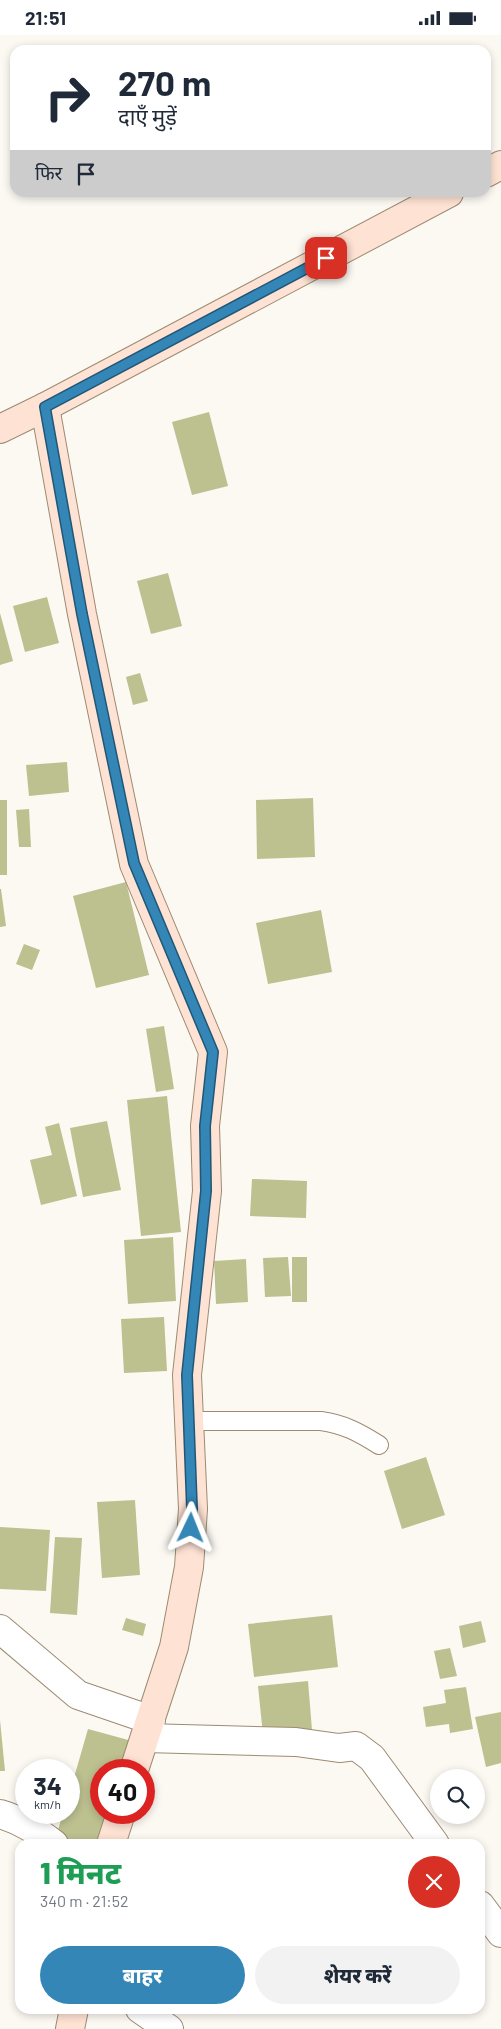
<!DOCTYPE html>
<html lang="hi">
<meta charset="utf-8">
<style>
:root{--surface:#fff;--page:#f2f2f3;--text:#1f2937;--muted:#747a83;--accent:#3386b6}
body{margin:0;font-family:Barlow,"Noto Sans Devanagari",sans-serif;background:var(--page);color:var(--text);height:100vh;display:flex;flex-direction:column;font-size:19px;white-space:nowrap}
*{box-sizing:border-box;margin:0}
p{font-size:16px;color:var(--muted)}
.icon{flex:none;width:28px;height:28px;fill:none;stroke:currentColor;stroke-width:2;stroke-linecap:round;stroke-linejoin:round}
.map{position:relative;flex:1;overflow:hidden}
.panel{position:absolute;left:15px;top:1804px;width:470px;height:175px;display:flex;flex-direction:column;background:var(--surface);border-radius:15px;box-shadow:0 2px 8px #0003}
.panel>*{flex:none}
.top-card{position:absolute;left:10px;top:10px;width:481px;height:152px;border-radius:15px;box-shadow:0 2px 8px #0003;background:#fff;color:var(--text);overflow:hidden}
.controls{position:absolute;left:430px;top:1734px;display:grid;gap:10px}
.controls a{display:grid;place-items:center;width:55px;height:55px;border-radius:50%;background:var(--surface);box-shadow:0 2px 8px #0003;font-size:25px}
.speed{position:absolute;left:15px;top:1724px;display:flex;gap:10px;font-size:25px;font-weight:700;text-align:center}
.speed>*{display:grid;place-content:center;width:65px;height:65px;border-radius:50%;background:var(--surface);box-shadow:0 2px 8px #0003;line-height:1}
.speed small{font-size:12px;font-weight:400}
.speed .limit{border:8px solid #d22;background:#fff;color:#111}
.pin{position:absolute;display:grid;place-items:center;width:42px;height:42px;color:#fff;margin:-21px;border-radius:10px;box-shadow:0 2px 8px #0006}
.me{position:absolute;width:55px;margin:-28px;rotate:2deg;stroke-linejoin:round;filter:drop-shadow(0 0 4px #0008)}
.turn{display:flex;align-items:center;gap:18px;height:105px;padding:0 25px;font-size:22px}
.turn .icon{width:65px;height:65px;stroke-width:2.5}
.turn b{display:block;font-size:35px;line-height:42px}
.then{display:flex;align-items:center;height:48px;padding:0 25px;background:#0003;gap:10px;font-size:19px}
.round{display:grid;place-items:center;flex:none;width:52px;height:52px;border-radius:26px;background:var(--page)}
.overview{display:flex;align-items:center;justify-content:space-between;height:85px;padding:0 25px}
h1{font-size:30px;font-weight:800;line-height:38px;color:#1e9e55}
.button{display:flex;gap:10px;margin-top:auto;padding:10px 25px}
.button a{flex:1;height:58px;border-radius:30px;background:var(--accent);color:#fff;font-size:20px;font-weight:800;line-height:58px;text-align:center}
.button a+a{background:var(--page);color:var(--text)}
.status{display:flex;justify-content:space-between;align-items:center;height:35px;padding:0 25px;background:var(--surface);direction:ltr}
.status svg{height:14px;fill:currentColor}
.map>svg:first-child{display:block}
.building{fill:#bdc08f}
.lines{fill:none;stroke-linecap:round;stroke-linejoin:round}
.lane-casing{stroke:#9c8b72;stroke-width:20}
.street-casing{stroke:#9c8b72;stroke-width:30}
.secondary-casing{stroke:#9c8b72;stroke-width:30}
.lane{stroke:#fff;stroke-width:18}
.street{stroke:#fff;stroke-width:28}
.secondary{stroke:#fee2d3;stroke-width:28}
.route-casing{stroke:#215776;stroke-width:12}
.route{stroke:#3386b6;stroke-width:9}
</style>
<div class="status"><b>21:51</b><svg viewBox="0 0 49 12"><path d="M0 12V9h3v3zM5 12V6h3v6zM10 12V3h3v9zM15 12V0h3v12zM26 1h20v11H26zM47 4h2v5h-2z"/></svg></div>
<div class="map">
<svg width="501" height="1994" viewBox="0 0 501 1994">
<rect width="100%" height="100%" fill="#fcf9f3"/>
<!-- building -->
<g class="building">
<polygon points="209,377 228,451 192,460 172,387"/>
<polygon points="168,538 182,591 151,599 137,546"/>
<polygon points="47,562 59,608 25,617 13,571"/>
<polygon points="0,578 13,626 0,630"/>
<polygon points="140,638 148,666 133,670 126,642"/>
<polygon points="67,727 69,757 29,761 26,730"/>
<polygon points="313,763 315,822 257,824 256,765"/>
<rect x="0" y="765" width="7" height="75"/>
<polygon points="29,774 31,812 19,812 16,775"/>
<polygon points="126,847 149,940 96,953 73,861"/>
<polygon points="0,854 1,854 6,891 0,892"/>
<polygon points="321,875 332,937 268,949 256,888"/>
<polygon points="24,909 40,915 32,935 16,929"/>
<polygon points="164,991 174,1054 156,1057 146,994"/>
<polygon points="167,1061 181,1197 141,1201 127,1065"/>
<polygon points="107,1086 121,1155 83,1162 70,1093"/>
<polygon points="59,1088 77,1161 41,1170 30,1125 52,1120 45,1092"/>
<polygon points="252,1144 307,1146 306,1183 250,1181"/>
<polygon points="173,1202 176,1266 128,1269 124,1205"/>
<polygon points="288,1222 291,1261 265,1262 263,1223"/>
<rect x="292" y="1222" width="15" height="45"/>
<polygon points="246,1224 248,1267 216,1269 214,1226"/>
<polygon points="164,1282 167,1336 124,1338 121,1284"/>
<polygon points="426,1422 445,1480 402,1494 384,1436"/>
<polygon points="135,1465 140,1540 102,1543 97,1467"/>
<polygon points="0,1492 50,1495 46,1556 0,1554"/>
<polygon points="55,1502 82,1503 77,1580 50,1578"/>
<polygon points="332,1580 338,1632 254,1642 248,1589"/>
<polygon points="126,1583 146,1589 143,1601 122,1595"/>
<polygon points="481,1586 486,1607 463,1613 459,1591"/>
<polygon points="450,1613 457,1641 440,1644 434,1616"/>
<polygon points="308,1646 312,1695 263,1700 258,1651"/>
<polygon points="466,1652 473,1694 450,1698 449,1689 426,1692 423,1672 446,1668 444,1655"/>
<polygon points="501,1677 501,1728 486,1732 475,1682"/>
<polygon points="0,1685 5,1736 0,1736"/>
<polygon points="88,1694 132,1706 123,1735 101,1735 101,1778 111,1778 101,1809 79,1809 56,1802 63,1778 69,1778 69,1760"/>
</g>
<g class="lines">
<!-- lane casing -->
<g class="lane-casing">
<path id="lane" d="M189 1386H321C344 1389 360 1398 379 1410"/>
</g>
<!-- street casing -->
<g class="street-casing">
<g id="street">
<polyline points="0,1594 78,1660 151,1685"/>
<polyline points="145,1703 296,1707 339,1713 356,1711 372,1723 435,1809"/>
<path d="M0 1779C21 1785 37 1796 54 1809"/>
<polyline points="480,1870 501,1898"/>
<polyline points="140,1974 169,1994"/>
</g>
</g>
<!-- secondary casing -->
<g class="secondary-casing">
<g id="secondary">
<polyline points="486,138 501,130"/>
<polyline points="45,372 82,579 134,829 213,1017 205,1091 207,1156 187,1340 193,1474 189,1532 174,1612 134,1735"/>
<polyline points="0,394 45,372 449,158"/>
<polyline points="111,1809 121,1778"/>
<polyline points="70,1994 74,1974"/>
</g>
</g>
<!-- lane -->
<use href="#lane" class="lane"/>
<!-- street -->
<use href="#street" class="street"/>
<!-- secondary -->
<use href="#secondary" class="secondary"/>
</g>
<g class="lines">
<!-- route casing -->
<g class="route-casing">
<polyline id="route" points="191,1493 192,1474 187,1340 206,1156 205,1091 213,1017 134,828 82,579 45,372 326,223"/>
</g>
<!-- route -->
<use href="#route" class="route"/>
</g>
</svg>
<div class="controls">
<a><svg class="icon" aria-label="search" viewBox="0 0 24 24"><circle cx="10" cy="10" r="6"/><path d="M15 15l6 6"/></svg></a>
</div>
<div class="speed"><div>34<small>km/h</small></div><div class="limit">40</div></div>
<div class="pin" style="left:326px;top:223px;background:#d93025"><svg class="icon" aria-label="arrive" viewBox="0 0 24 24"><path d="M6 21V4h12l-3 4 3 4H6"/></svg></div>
<svg class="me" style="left:191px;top:1493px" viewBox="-20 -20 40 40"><path d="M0-17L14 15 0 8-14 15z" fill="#3386b6" stroke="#fff" stroke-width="4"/></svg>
<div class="top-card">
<div class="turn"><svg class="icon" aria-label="right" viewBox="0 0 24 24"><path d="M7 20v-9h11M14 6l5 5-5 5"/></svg><div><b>270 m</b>दाएँ मुड़ें</div></div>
<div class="then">फिर<svg class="icon" aria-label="arrive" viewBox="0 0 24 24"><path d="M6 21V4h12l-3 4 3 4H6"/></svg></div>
</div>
<section class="panel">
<div class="overview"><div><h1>1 मिनट</h1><p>340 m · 21:52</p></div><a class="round" style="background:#d93025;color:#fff"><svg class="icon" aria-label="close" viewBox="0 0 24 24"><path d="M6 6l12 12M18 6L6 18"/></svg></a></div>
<div class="button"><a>बाहर</a><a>शेयर करें</a></div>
</section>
</div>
